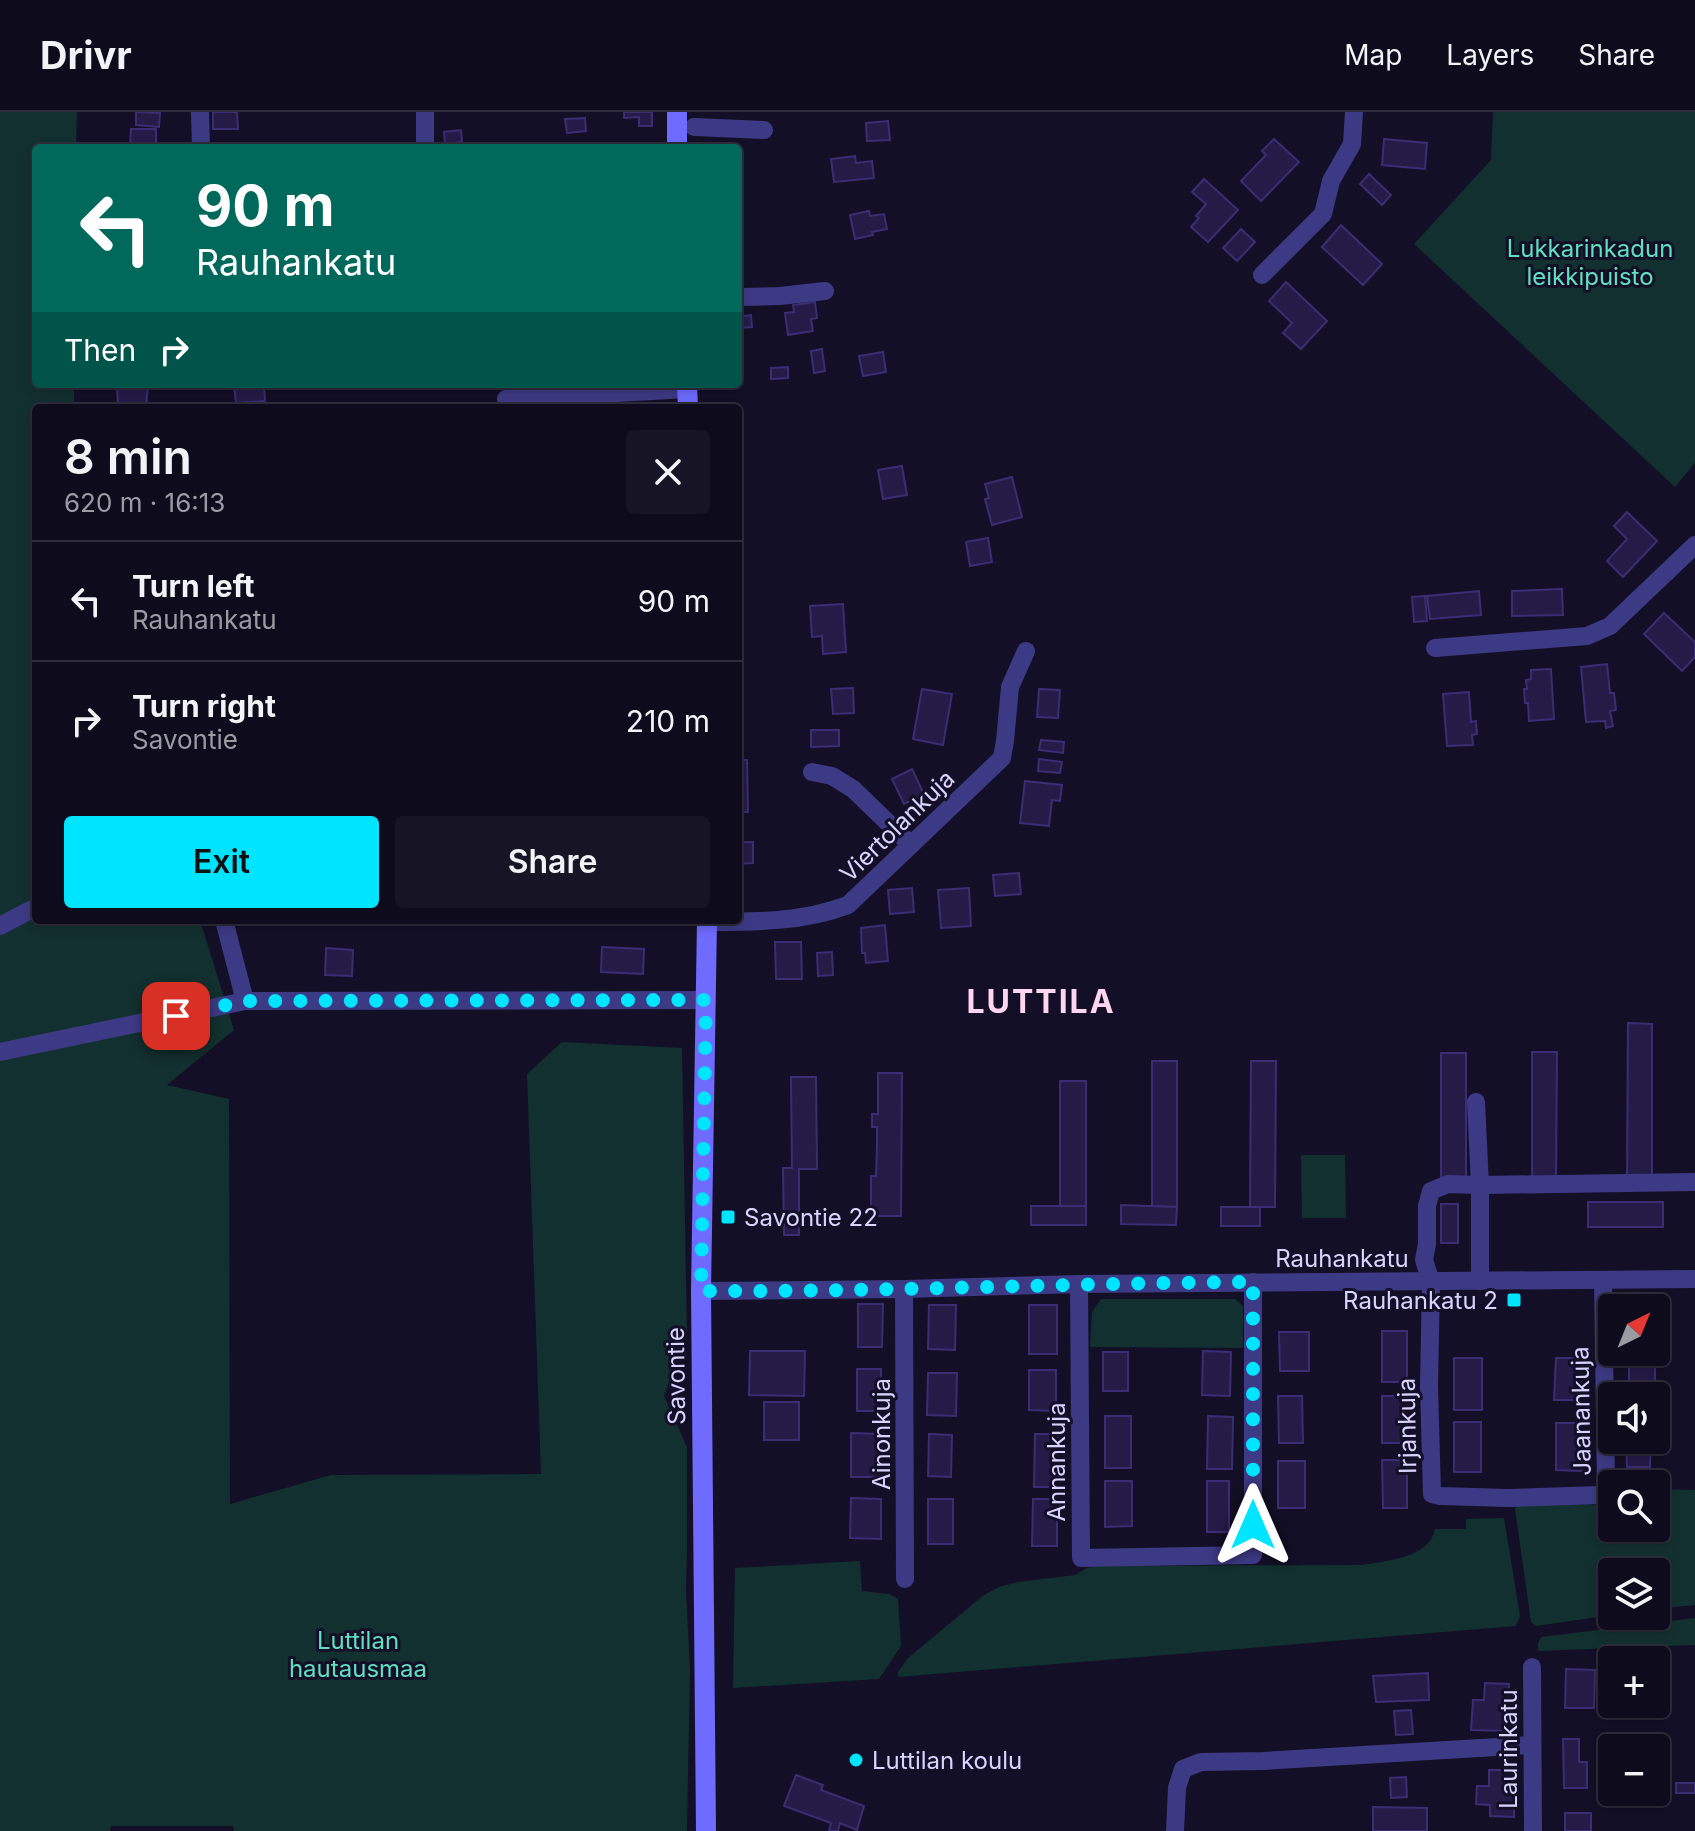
<!DOCTYPE html>
<meta charset="utf-8">
<style>
:root{--surface:#0e0b1c;--page:#171425;--text:#f1f3f6;--muted:#9b9ba3;--line:#2e2b3b;--accent:#00e5ff}
body{margin:0;font-family:Inter,sans-serif;background:var(--page);color:var(--text);height:100vh;display:flex;flex-direction:column;font-size:30px;white-space:nowrap}
*{box-sizing:border-box;margin:0}
p{font-size:26px;color:var(--muted)}
.icon{flex:none;width:44px;height:44px;fill:none;stroke:currentColor;stroke-width:2;stroke-linecap:round;stroke-linejoin:round}
.map{position:relative;flex:1;overflow:hidden}
.details{position:absolute;left:32px;top:292px;width:710px;height:520px;display:flex;flex-direction:column;background:var(--surface);border-radius:8px;box-shadow:0 4px 12px #0003,0 0 0 2px var(--line)}
.details>*{flex:none}
.banner{position:absolute;left:32px;top:32px;width:710px;height:244px;border-radius:8px;box-shadow:0 4px 12px #0003,0 0 0 2px var(--line);background:#00695c;color:#fff;overflow:hidden}
.needle{width:52px;rotate:43deg}
.tools{position:absolute;left:1598px;top:1182px;display:grid;gap:16px}
.tools a{display:grid;place-items:center;width:72px;height:72px;border-radius:8px;background:var(--surface);box-shadow:0 4px 12px #0003,0 0 0 2px var(--line);font-size:40px}
.pin{position:absolute;display:grid;place-items:center;width:68px;height:68px;color:#fff;margin:-34px;border-radius:16px;box-shadow:0 4px 12px #0006}
.me{position:absolute;width:88px;margin:-44px;rotate:0deg;stroke-linejoin:round;filter:drop-shadow(0 0 6px #0008)}
.turn{display:flex;align-items:center;gap:28px;height:168px;padding:0 32px;font-size:36px}
.turn .icon{width:104px;height:104px;stroke-width:2.5}
.turn b{display:block;font-size:56px;line-height:68px}
.then{display:flex;align-items:center;height:76px;padding:0 32px;background:#0003;gap:16px;font-size:30px}
.round{display:grid;place-items:center;flex:none;width:84px;height:84px;border-radius:8px;background:var(--page)}
.head{display:flex;align-items:center;justify-content:space-between;height:136px;padding:0 32px}
h1{font-size:48px;font-weight:600;line-height:60px}
.action{display:flex;gap:16px;margin-top:auto;padding:16px 32px}
.action a{flex:1;height:92px;border-radius:8px;background:var(--accent);color:#111;font-size:32px;font-weight:600;line-height:92px;text-align:center}
.action a+a{background:var(--page);color:var(--text)}
ul{padding:0;list-style:none}
li{display:flex;align-items:center;gap:24px;height:120px;padding:0 32px;border-top:2px solid var(--line)}
li div{flex:1}
li b{display:block;font-size:30px}
li em{font-style:normal}
header{display:flex;align-items:center;gap:48px;box-sizing:border-box;height:112px;padding:0 40px;background:var(--surface);border-bottom:2px solid var(--line)}
header strong{font-size:38px}
nav{display:flex;gap:44px;margin-inline-start:auto;font-size:28px}
.map>svg:first-child{display:block}
.green{fill:#12302f}
.building{fill:#241b47;stroke:#3b2d73;stroke-width:2}
.lines{fill:none;stroke-linecap:round;stroke-linejoin:round}
.street{stroke:#3d3a85;stroke-width:18}
.secondary{stroke:#6f6bff;stroke-width:20}
.route{stroke:#00e5ff;stroke-width:14;stroke-dasharray:0 25.2}
.poi-dot{fill:#00e5ff;stroke:#130f26;stroke-width:3}
.labels{text-anchor:middle;dominant-baseline:central;stroke-width:6;stroke-linejoin:round;paint-order:stroke}
.park-label{font-size:24px;fill:#5fe0c0;stroke:#130f26}
.street-label{font-size:24px;fill:#d9d4ff;stroke:#130f26}
.poi-label{font-size:24px;fill:#d9d4ff;stroke:#130f26;text-anchor:start}
.district-label{font-size:32px;font-weight:bold;letter-spacing:2px;fill:#ffd6f0;stroke:#130f26}
</style>
<header>
<strong>Drivr</strong>
<nav><a>Map</a><a>Layers</a><a>Share</a></nav>
</header>
<div class="map">
<svg width="1695" height="1719" viewBox="0 0 1695 1719">
<rect width="100%" height="100%" fill="#130f26"/>
<!-- green -->
<g class="green">
<polygon points="0,0 77,0 76,36 36,36 36,272 74,272 74,296 36,296 36,808 200,808 234,918 167,973 229,987 230,1392 331,1363 541,1362 527,962 562,930 682,936 687,1224 664,1284 687,1335 687,1437 686,1479 690,1558 687,1719 234,1719 233,1714 111,1714 110,1719 0,1719"/>
<polygon points="1493,0 1695,0 1695,351 1675,375 1414,132 1491,48"/>
<polygon points="1301,1043 1345,1043 1346,1106 1302,1106"/>
<polygon points="1101,1187 1235,1187 1243,1194 1243,1236 1090,1235 1092,1200"/>
<polygon points="1656,1377 1695,1378 1695,1493 1656,1497 1656,1460 1612,1460 1612,1503 1536,1514 1531,1510 1515,1397 1519,1391 1612,1393 1612,1416 1656,1416"/>
<path d="M1504 1406 1520 1504 1516 1514 898 1565V1560L908 1546 984 1483 999 1475 1018 1470 1075 1463 1087 1456 1097 1454 1362 1453C1385 1449 1430 1446 1435 1417H1466V1407Z"/>
<polygon points="860,1449 862,1479 889,1482 898,1487 901,1534 879,1567 733,1576 735,1456"/>
<polygon points="1695,1506 1695,1533 1538,1539 1538,1531 1541,1525"/>
</g>
<!-- building -->
<g class="building">
<polygon points="136,0 160,1 159,15 136,13"/>
<polygon points="213,0 237,0 238,17 213,17"/>
<polygon points="624,0 652,0 652,14 639,14 639,5 624,6"/>
<polygon points="585,6 586,19 567,21 565,7"/>
<polygon points="888,9 890,28 867,29 866,11"/>
<polygon points="131,17 156,17 156,36 130,36"/>
<polygon points="461,18 462,30 445,32 444,20"/>
<polygon points="1274,27 1299,50 1261,89 1241,69 1266,43 1262,39"/>
<polygon points="1384,27 1427,31 1425,57 1382,53"/>
<polygon points="855,44 856,51 872,49 874,66 834,70 831,47"/>
<polygon points="1369,62 1391,83 1382,93 1360,72"/>
<polygon points="1204,67 1238,98 1208,130 1191,115 1199,106 1196,104 1206,92 1192,80"/>
<polygon points="869,99 870,104 884,102 887,117 872,120 873,123 855,127 850,103"/>
<polygon points="1341,113 1382,152 1363,173 1322,135"/>
<polygon points="1241,117 1255,130 1237,149 1223,136"/>
<polygon points="1286,170 1327,209 1301,237 1283,221 1292,211 1269,189"/>
<polygon points="815,190 817,206 811,207 813,219 788,223 785,201 794,200 793,193"/>
<polygon points="751,203 752,215 738,216 738,205"/>
<polygon points="822,237 825,259 814,261 811,239"/>
<polygon points="883,240 886,260 863,264 859,244"/>
<polygon points="788,255 788,266 771,267 771,256"/>
<polygon points="117,272 148,272 146,296 118,296"/>
<polygon points="264,272 265,289 236,291 234,273"/>
<polygon points="902,354 907,383 883,387 878,358"/>
<polygon points="1012,365 1022,405 992,413 985,387 989,386 985,372"/>
<polygon points="1627,400 1657,429 1623,465 1607,449 1627,427 1614,414"/>
<polygon points="988,426 992,450 970,454 966,430"/>
<polygon points="1562,477 1563,503 1512,504 1512,479"/>
<polygon points="1479,479 1481,503 1430,507 1427,484"/>
<polygon points="1425,484 1427,509 1414,510 1412,485"/>
<polygon points="843,492 846,540 823,542 822,524 812,525 810,494"/>
<polygon points="1664,501 1695,530 1695,545 1682,559 1644,522"/>
<polygon points="1607,552 1610,581 1614,581 1616,598 1610,599 1613,614 1606,616 1605,609 1586,610 1581,555"/>
<polygon points="1551,557 1554,607 1529,609 1528,591 1525,591 1524,577 1527,577 1526,568 1531,567 1531,558"/>
<polygon points="853,576 854,601 833,602 831,577"/>
<polygon points="922,577 952,582 943,633 913,627"/>
<polygon points="1039,577 1060,578 1058,606 1037,605"/>
<polygon points="1469,580 1471,610 1476,609 1477,622 1472,623 1473,633 1447,634 1443,582"/>
<polygon points="811,618 839,618 839,634 811,635"/>
<polygon points="1041,628 1064,630 1063,641 1039,638"/>
<polygon points="1039,647 1062,650 1060,661 1038,659"/>
<polygon points="738,648 747,648 748,700 738,700"/>
<polygon points="912,657 924,682 904,692 892,667"/>
<polygon points="1025,669 1062,673 1060,689 1052,688 1049,714 1020,711"/>
<polygon points="738,730 753,730 753,751 738,752"/>
<polygon points="1019,761 1021,782 995,784 993,763"/>
<polygon points="912,776 914,800 890,802 888,778"/>
<polygon points="969,776 971,814 941,816 938,778"/>
<polygon points="885,813 888,849 866,851 865,841 862,841 861,816"/>
<polygon points="775,830 801,830 802,867 776,867"/>
<polygon points="602,835 644,837 643,862 601,860"/>
<polygon points="326,836 353,838 352,864 325,863"/>
<polygon points="832,840 833,863 818,864 817,841"/>
<polygon points="1628,911 1652,912 1652,1068 1627,1068"/>
<polygon points="1532,940 1557,940 1556,1067 1532,1067"/>
<rect x="1441" y="941" width="25" height="126"/>
<polygon points="1152,949 1177,949 1177,1095 1152,1094"/>
<polygon points="1251,949 1276,949 1275,1095 1250,1095"/>
<polygon points="878,961 902,961 901,1104 871,1104 871,1064 876,1064 877,1033 877,1015 872,1015 872,1002 878,1002"/>
<polygon points="791,965 816,965 817,1057 799,1057 799,1123 784,1123 783,1056 792,1056"/>
<rect x="1060" y="969" width="26" height="125"/>
<rect x="1588" y="1090" width="75" height="25"/>
<rect x="1441" y="1092" width="17" height="39"/>
<polygon points="1121,1093 1177,1095 1176,1113 1121,1112"/>
<rect x="1031" y="1094" width="55" height="19"/>
<rect x="1221" y="1095" width="39" height="19"/>
<rect x="1628" y="1184" width="27" height="12"/>
<polygon points="858,1192 883,1192 882,1235 858,1235"/>
<polygon points="929,1193 956,1193 955,1238 928,1237"/>
<rect x="1029" y="1193" width="28" height="49"/>
<rect x="1382" y="1219" width="25" height="51"/>
<polygon points="1279,1220 1309,1220 1309,1259 1280,1259"/>
<polygon points="750,1239 805,1239 804,1284 749,1283"/>
<polygon points="1203,1239 1231,1240 1230,1284 1202,1283"/>
<rect x="1103" y="1240" width="25" height="39"/>
<rect x="1454" y="1246" width="28" height="52"/>
<polygon points="1556,1246 1582,1246 1580,1288 1554,1288"/>
<polygon points="1629,1246 1655,1246 1655,1277 1647,1277 1647,1284 1629,1284"/>
<rect x="857" y="1257" width="24" height="42"/>
<polygon points="1029,1258 1056,1258 1056,1299 1029,1298"/>
<polygon points="928,1261 957,1261 956,1304 927,1303"/>
<polygon points="1278,1284 1302,1284 1303,1331 1279,1331"/>
<polygon points="1382,1284 1407,1284 1406,1331 1382,1331"/>
<rect x="764" y="1290" width="35" height="38"/>
<rect x="1105" y="1304" width="26" height="52"/>
<polygon points="1208,1304 1233,1305 1232,1357 1207,1357"/>
<rect x="1454" y="1310" width="27" height="50"/>
<polygon points="1556,1311 1583,1311 1582,1359 1556,1358"/>
<polygon points="851,1321 882,1322 882,1365 851,1365"/>
<polygon points="929,1322 952,1323 951,1365 928,1364"/>
<polygon points="1035,1322 1058,1322 1057,1375 1034,1375"/>
<polygon points="1626,1328 1651,1328 1650,1355 1627,1355"/>
<polygon points="1382,1348 1407,1348 1407,1396 1383,1396"/>
<rect x="1278" y="1349" width="27" height="47"/>
<polygon points="1105,1369 1132,1369 1132,1414 1105,1415"/>
<rect x="1207" y="1369" width="22" height="51"/>
<polygon points="851,1386 881,1387 881,1427 850,1426"/>
<rect x="928" y="1387" width="25" height="45"/>
<polygon points="1033,1387 1057,1387 1057,1434 1032,1434"/>
<polygon points="1566,1557 1595,1558 1594,1596 1565,1596"/>
<polygon points="1428,1561 1429,1588 1376,1590 1373,1564"/>
<polygon points="1485,1571 1509,1572 1507,1619 1471,1618 1473,1588 1484,1588"/>
<polygon points="1411,1598 1413,1622 1396,1623 1394,1599"/>
<polygon points="1563,1627 1579,1627 1579,1650 1587,1650 1587,1676 1564,1676"/>
<polygon points="1489,1658 1515,1658 1514,1705 1490,1704 1490,1693 1476,1692 1477,1674 1489,1674"/>
<polygon points="796,1663 823,1673 821,1678 864,1694 857,1718 840,1711 838,1719 829,1719 831,1711 784,1694"/>
<polygon points="1406,1665 1407,1685 1391,1686 1390,1666"/>
<rect x="1676" y="1671" width="19" height="10"/>
<polygon points="1373,1695 1427,1696 1427,1719 1373,1719"/>
<rect x="1565" y="1701" width="26" height="18"/>
</g>
<g class="lines">
<!-- street -->
<g class="street">
<polyline points="200,0 201,36"/>
<polyline points="425,0 425,36"/>
<polyline points="694,15 764,18"/>
<polyline points="1262,163 1323,102 1331,69 1352,32 1354,0"/>
<polyline points="738,185 780,184 825,179"/>
<polyline points="506,287 688,277"/>
<polyline points="1435,536 1587,524 1610,514 1695,433"/>
<polyline points="812,660 832,664 853,677 911,733"/>
<polyline points="224,808 245,889"/>
<path d="M707 810C754 810 804 810 848 793L1002 646 1005 629 1010 575 1026 539"/>
<polyline points="0,814 36,795"/>
<polyline points="0,940 245,889 706,888"/>
<polyline points="1476,990 1480,1073 1480,1169"/>
<polyline points="1603,1168 1606,1376 1599,1383 1508,1386 1440,1384 1432,1382 1429,1274 1431,1170 1424,1148 1427,1132 1427,1094 1431,1079 1448,1072 1480,1073 1695,1070"/>
<polyline points="1079,1172 1081,1446 1253,1443 1253,1170"/>
<polyline points="904,1177 905,1467"/>
<polyline points="701,1179 904,1177 1079,1172 1695,1167"/>
<polyline points="1532,1555 1533,1719"/>
<polyline points="1175,1719 1177,1676 1183,1657 1201,1650 1263,1649 1531,1633"/>
</g>
<!-- secondary -->
<g class="secondary">
<polyline points="677,0 677,36"/>
<polyline points="687,272 688,296"/>
<polyline points="706,1719 701,1179 707,808"/>
</g>
</g>
<g class="lines">
<!-- route -->
<path class="route" d="M176 904 245 889 706 888 701 1179C885 1180 1069 1171 1253 1170V1413"/>
</g>
<!-- markers -->
<g class="poi-dot">
<rect x="720" y="1097" width="16" height="16" rx="4"/>
<rect x="1506" y="1180" width="16" height="16" rx="4"/>
<circle cx="856" cy="1648" r="8"/>
</g>
<g class="labels">
<!-- park labels -->
<g class="park-label">
<text x="1590" y="136">Lukkarinkadun<tspan x="1590" dy="28">leikkipuisto</tspan></text>
<text x="358" y="1528">Luttilan<tspan x="358" dy="28">hautausmaa</tspan></text>
</g>
<!-- street labels -->
<g class="street-label">
<text transform="translate(897 714) rotate(-44)">Viertolankuja</text>
<text x="1342" y="1146">Rauhankatu</text>
<text transform="translate(676 1264) rotate(-91)">Savontie</text>
<text transform="translate(1581 1299) rotate(-91)">Jaanankuja</text>
<text transform="translate(1407 1314) rotate(-91)">Irjankuja</text>
<text transform="translate(881 1322) rotate(-90)">Ainonkuja</text>
<text transform="translate(1056 1350) rotate(-90)">Annankuja</text>
<text transform="translate(1508 1637) rotate(-90)">Laurinkatu</text>
</g>
<!-- poi labels -->
<g class="poi-label">
<text x="744" y="1105">Savontie 22</text>
<text x="1498" y="1188" text-anchor="end">Rauhankatu 2</text>
<text x="872" y="1648">Luttilan koulu</text>
</g>
<!-- district labels -->
<g class="district-label">
<text x="1041" y="889">LUTTILA</text>
</g>
</g>
</svg>
<div class="tools">
<a><svg class="needle" viewBox="-14 -14 28 28"><path d="M0-13l5 13h-10z" fill="#e53935"/><path d="M0 13l5-13h-10z" fill="#9b9ba3"/></svg></a>
<a><svg class="icon" aria-label="sound" viewBox="0 0 24 24"><path d="M4 9h4l5-4v14l-5-4H4zM17 9q2 3 0 6"/></svg></a>
<a><svg class="icon" aria-label="search" viewBox="0 0 24 24"><circle cx="10" cy="10" r="6"/><path d="M15 15l6 6"/></svg></a>
<a><svg class="icon" aria-label="layers" viewBox="0 0 24 24"><path d="M12 4l9 5-9 5-9-5zM3 14l9 5 9-5"/></svg></a>
<a>+</a>
<a>−</a>
</div>
<div class="pin" style="left:176px;top:904px;background:#d93025"><svg class="icon" aria-label="arrive" viewBox="0 0 24 24"><path d="M6 21V4h12l-3 4 3 4H6"/></svg></div>
<svg class="me" style="left:1253px;top:1413px" viewBox="-20 -20 40 40"><path d="M0-17L14 15 0 8-14 15z" fill="#00e5ff" stroke="#fff" stroke-width="4"/></svg>
<div class="banner">
<div class="turn"><svg class="icon" aria-label="left" viewBox="0 0 24 24"><path d="M17 20v-9H6M10 6l-5 5 5 5"/></svg><div><b>90 m</b>Rauhankatu</div></div>
<div class="then">Then<svg class="icon" aria-label="right" viewBox="0 0 24 24"><path d="M7 20v-9h11M14 6l5 5-5 5"/></svg></div>
</div>
<section class="details">
<div class="head"><div><h1>8 min</h1><p>620 m · 16:13</p></div><a class="round"><svg class="icon" aria-label="close" viewBox="0 0 24 24"><path d="M6 6l12 12M18 6L6 18"/></svg></a></div>
<ul>
<li><svg class="icon" aria-label="left" viewBox="0 0 24 24"><path d="M17 20v-9H6M10 6l-5 5 5 5"/></svg><div><b>Turn left</b><p>Rauhankatu</p></div><em>90 m</em></li>
<li><svg class="icon" aria-label="right" viewBox="0 0 24 24"><path d="M7 20v-9h11M14 6l5 5-5 5"/></svg><div><b>Turn right</b><p>Savontie</p></div><em>210 m</em></li>
</ul>
<div class="action"><a>Exit</a><a>Share</a></div>
</section>
</div>
